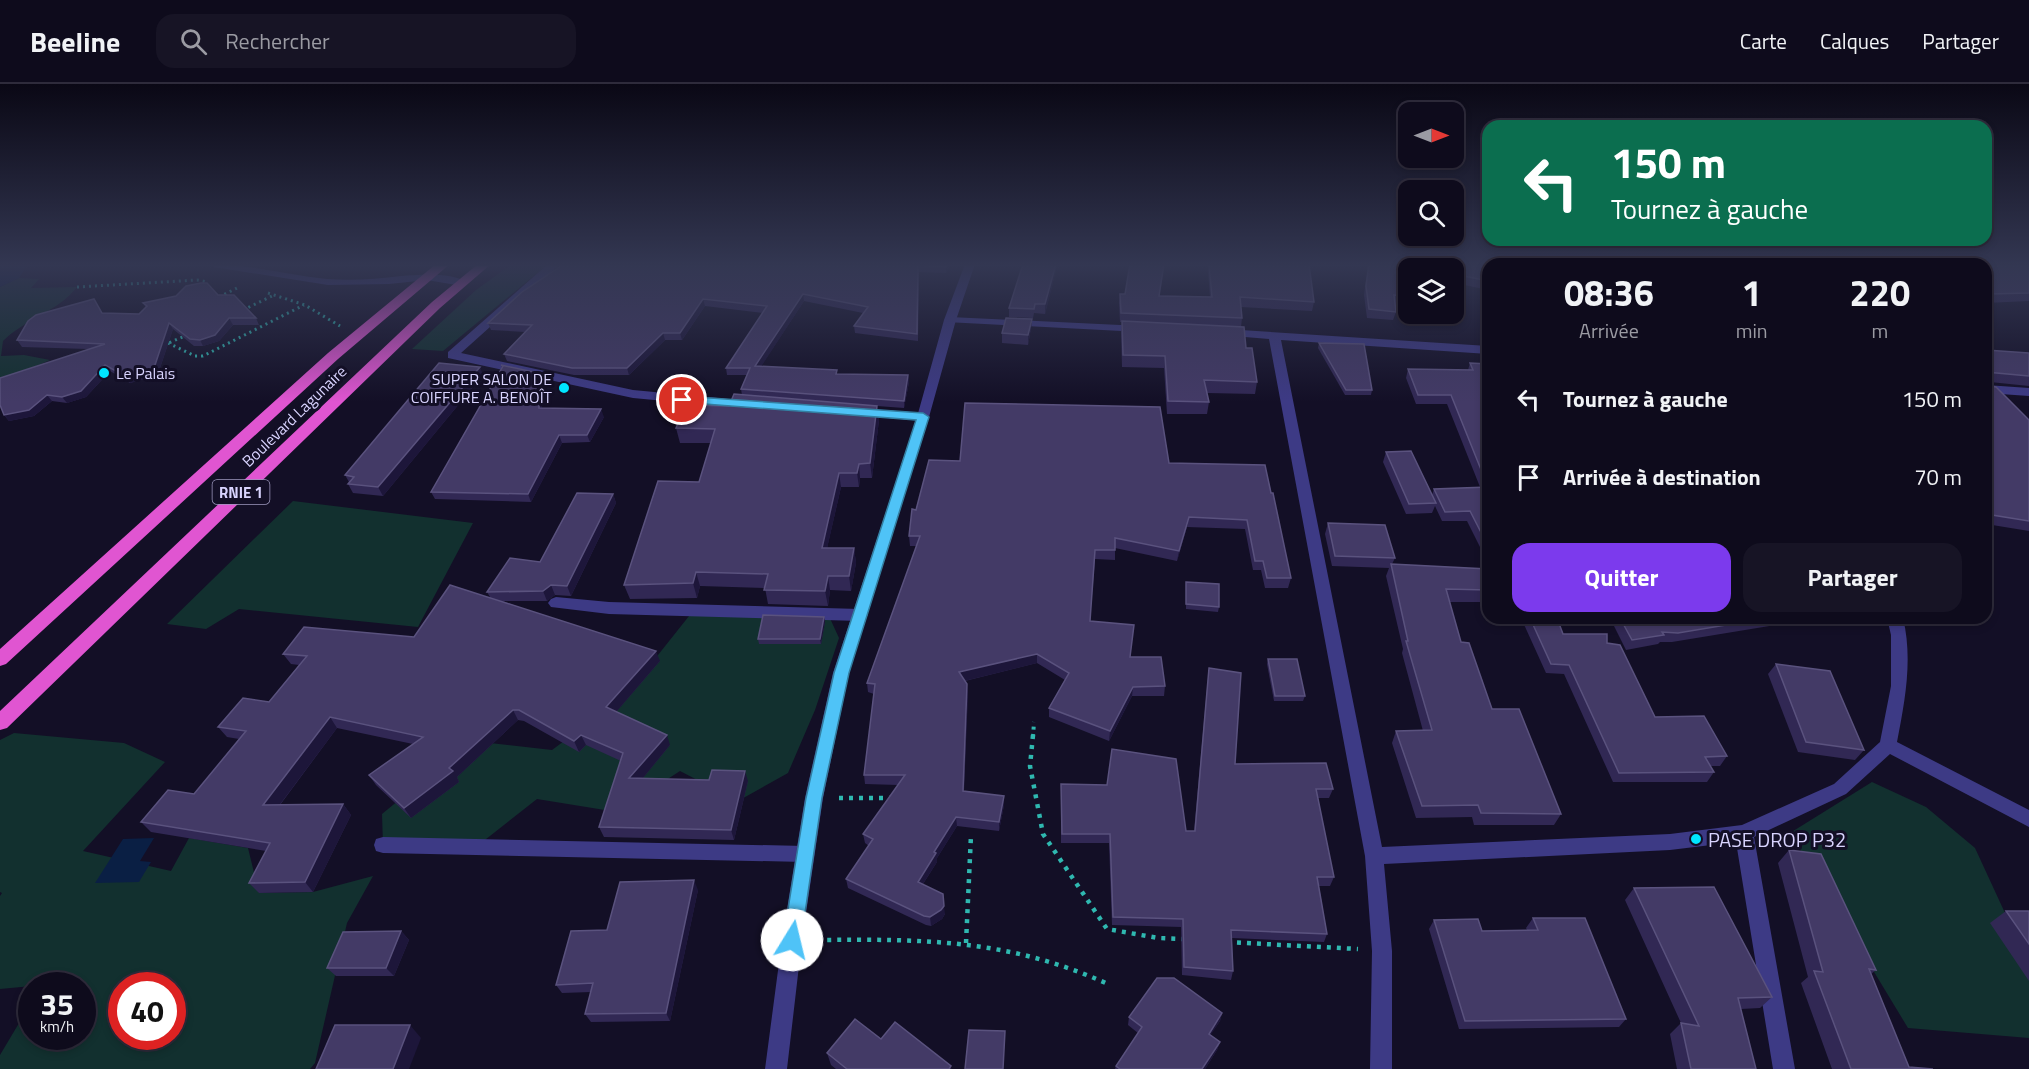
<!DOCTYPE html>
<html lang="fr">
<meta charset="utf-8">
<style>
:root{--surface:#0e0b1c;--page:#171425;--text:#f1f3f6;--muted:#9b9ba3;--line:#2e2b3b;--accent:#7c3aed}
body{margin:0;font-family:"Titillium Web",sans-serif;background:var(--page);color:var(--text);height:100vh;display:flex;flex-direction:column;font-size:22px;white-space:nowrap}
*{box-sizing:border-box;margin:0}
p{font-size:20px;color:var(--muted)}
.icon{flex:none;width:33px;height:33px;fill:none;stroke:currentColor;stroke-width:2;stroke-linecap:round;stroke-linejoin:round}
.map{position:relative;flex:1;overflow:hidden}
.panel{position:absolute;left:1482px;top:174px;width:510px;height:366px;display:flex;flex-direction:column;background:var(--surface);border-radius:18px;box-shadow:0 3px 9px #0003,0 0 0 2px var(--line)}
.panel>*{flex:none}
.hud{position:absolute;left:1482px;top:36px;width:510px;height:126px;border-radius:18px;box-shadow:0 3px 9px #0003,0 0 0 2px var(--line);background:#0b6e4f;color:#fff;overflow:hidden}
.needle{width:39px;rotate:90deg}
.controls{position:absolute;left:1398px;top:18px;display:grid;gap:12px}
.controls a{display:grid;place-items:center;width:66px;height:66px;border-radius:12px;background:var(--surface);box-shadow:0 3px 9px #0003,0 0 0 2px var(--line);font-size:30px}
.speed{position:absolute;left:18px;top:888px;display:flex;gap:12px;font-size:30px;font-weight:700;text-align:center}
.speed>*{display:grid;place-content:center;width:78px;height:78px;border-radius:50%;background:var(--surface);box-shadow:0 3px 9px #0003,0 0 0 2px var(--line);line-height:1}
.speed small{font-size:15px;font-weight:400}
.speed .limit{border:9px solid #d22;background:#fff;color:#111}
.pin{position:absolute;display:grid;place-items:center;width:51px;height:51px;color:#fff;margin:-26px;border:3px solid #fff;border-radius:50%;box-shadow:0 2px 6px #0007}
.me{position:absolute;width:66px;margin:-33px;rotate:9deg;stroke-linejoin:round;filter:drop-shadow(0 0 4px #0008)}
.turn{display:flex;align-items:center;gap:21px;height:126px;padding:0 30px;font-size:27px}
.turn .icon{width:78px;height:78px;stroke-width:2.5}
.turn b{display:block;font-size:42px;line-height:51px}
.eta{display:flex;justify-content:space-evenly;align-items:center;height:102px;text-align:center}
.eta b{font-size:36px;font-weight:700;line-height:42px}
.cta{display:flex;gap:12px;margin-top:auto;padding:12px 30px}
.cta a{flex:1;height:69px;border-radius:18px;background:var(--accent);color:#fff;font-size:24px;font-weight:700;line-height:69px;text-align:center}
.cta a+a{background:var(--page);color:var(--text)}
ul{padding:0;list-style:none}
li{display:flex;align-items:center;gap:18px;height:78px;padding:0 30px}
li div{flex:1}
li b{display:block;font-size:22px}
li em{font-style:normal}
header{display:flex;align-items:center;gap:36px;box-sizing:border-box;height:84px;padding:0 30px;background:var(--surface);border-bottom:2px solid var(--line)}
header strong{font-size:28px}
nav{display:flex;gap:33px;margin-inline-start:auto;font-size:21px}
.search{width:420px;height:54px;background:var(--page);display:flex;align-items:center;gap:15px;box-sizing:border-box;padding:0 21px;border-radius:18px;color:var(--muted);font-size:22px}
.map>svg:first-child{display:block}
.green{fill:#12302f;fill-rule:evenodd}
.water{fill:#0a1f44}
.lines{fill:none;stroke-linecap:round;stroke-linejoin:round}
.path-far2{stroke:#2fb8b0;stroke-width:3;stroke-dasharray:2 4;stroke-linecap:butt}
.path-far1{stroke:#2fb8b0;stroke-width:4;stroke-dasharray:3 4.5;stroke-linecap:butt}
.path{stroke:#2fb8b0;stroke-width:4.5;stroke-dasharray:4 6;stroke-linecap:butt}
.minor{fill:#3d3a85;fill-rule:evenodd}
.tertiary{fill:#3d3a85;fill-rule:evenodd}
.trunk{fill:#e055d1;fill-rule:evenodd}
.wall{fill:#312854}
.shaded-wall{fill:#1d163a}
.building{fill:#433a66;stroke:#5a527e;stroke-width:1.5}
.route{fill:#4fc3f7;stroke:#337fa1;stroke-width:1.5}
.poi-dot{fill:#00e5ff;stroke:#130f26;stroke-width:2}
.labels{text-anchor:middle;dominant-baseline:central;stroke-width:6;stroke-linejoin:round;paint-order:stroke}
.shield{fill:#130f26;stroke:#9e99be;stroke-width:1.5}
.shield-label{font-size:15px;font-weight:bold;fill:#d9d4ff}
.poi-label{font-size:16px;fill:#d9d4ff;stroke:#130f26;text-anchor:start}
.street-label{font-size:16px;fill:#d9d4ff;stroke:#130f26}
.near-poi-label{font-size:20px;fill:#d9d4ff;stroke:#130f26;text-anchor:start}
</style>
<header>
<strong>Beeline</strong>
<div class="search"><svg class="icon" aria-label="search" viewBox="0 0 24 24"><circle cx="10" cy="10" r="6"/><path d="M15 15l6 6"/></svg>Rechercher</div>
<nav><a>Carte</a><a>Calques</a><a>Partager</a></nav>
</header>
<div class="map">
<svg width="2029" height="985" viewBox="0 0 2029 985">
<rect width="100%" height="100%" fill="#130f26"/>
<!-- green -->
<g class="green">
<polygon points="512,180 548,180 443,267 412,265 476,206"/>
<path d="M19 194 39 195 31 204 77 203C59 227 25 235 3 257L1 272 24 271 50 276 0 298V203Z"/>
<polygon points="293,417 473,439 418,543 239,525 206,545 167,540"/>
<polygon points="693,527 828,530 839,554 815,626 788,689 738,717 680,687 617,728 537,715 476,763 383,761 382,730 450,674 490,659 552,666 603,628 658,571"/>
<path d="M14 649 124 659 165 678 83 767 171 787 189 754 248 764 259 809 313 808 373 792 347 839 315 979 310 985H0V971L31 919 32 952H82V902H32L0 905V812L2 809 0 808V656ZM122 902H172V952H122Z"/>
<polygon points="1872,698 1926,723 1975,764 2029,881 2029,954 1908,944 1790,749"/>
</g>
<!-- water -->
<g class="water">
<polygon points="0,180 28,180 19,194 0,203"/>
<polygon points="154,754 140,777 151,778 139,798 95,799 123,755"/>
</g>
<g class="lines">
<!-- path-far2 -->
<g class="path-far2">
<polyline points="77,203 197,196 208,198"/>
<polyline points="268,209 305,221 340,242"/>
<polyline points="219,213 239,203"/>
<polyline points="243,226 274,211"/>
<polyline points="168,259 195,272 203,272 304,221"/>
<polyline points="164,261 187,251"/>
</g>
<!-- path-far1 -->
<polyline class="path-far1" points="1033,653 1034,638"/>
<!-- path -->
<g class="path">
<polyline points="1033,651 1030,682 1043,750 1107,845 1158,854 1184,855"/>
<polyline points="839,714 891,714"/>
<path d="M817 856C924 855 1008 855 1108 900"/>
<polyline points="1227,858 1358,865"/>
<polyline points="966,859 971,751"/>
</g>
<!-- minor -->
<g class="minor">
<path d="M209 180C249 180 287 191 327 195 351 197 377 195 401 192 418 191 454 188 467 199L462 202 427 196 389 200 328 201 214 183Z"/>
<polygon points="548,180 560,180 461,269 633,306 750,317 756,321 750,325 633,314 448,274 448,268"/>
<polygon points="950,233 1141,242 1147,245 1141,248 946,238 944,236"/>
<path d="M1225 245 1488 262V270L1281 256 1382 763 1670 750 1742 741 1834 700 1880 658 1891 602V551L1887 534H1903C1913 575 1905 617 1897 658L2029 726V743L1890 670 1846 710 1754 753 1795 985H1773L1736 758 1670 766 1384 780 1392 867V985H1370L1372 867 1365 772 1269 255 1221 251V247Z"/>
<polygon points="1986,301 2029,304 2029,312 1986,309"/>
<polygon points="858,324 923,329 929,333 923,337 853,331 852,328"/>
<polygon points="556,513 609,518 860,525 865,527 868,531 865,535 860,537 609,530 551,523 548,519 551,515"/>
<polygon points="383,753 805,762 812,764 814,770 812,776 805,778 383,769 376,767 374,761 376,755"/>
</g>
<!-- tertiary -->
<polygon class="tertiary" points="965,180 975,180 956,236 929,333 849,589 823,714 802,856 787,985 765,985 782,856 805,714 833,589 917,333 944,236"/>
<!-- trunk -->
<g class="trunk">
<polygon points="436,180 450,180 338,275 6,580 0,582 0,565 328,269"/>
<polygon points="478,180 491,180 440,224 7,644 0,646 0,627 432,218"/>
</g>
</g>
<!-- wall -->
<g class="wall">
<polygon points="561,180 949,180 946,189 919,188 918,257 855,249 854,242 863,229 804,217 761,282 838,290 908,291 909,298 904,324 877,322 879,336 872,394 860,394 859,403 841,403 827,464 854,464 856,479 851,507 830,506 828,522 768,520 765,504 700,502 697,514 630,515 624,501 699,398 711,359 680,359 676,344 729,322 742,311 741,305 747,291 727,291 726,284 763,229 705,222 682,256 665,256 629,291 574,291 507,277 504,270 525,248 491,246 488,239 561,182"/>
<polygon points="1209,180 1255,180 1314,218 1312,227 1241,223 1242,234 1241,243 1246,264 1257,298 1255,310 1207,309 1209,318 1207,330 1167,330 1164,284 1122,283 1121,249 1122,238 1120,238 1119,219 1120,210 1210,213 1208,187"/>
<polygon points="1368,180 1488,180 1488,206 1460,200 1461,220 1459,229 1454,228 1454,184 1408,184 1408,222 1395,221 1396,228 1393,236 1367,234 1364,211"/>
<polygon points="1986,180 2029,180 2029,217 1986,219"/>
<polygon points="1057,182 1045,230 1034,229 1033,234 1009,233 1009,224"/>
<polygon points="218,211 256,234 259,241 233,241 219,257 203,262 194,262 173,245 159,287 152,293 130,299 110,287 86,313 67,319 52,317 34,332 9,337 4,331 88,265 22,263 17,256 102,229 139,230 146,224 143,219"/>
<polygon points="1032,235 1031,244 1028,261 1002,259 1002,249"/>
<polygon points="1319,259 1372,306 1371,311 1345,311 1318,264"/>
<polygon points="1986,266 2029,269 2029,302 1990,298 1991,302 2029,336 2029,447 1986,440"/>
<polygon points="1470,279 1488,280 1488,479 1467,437 1442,437 1435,422 1432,429 1406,430 1383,378 1386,368 1432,411 1434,405 1480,403 1447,320 1416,320 1406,294 1408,285 1468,286"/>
<polygon points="501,281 542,297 542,324 604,333 590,358 562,359 531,418 435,415 431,408 502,284"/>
<polygon points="483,291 383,412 353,409 348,400 349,398 345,391"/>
<polygon points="960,377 1265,381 1291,494 1288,504 1265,504 1261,486 1253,486 1245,445 1187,443 1177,477 1115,464 1115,476 1095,475 1090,537 1130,573 1165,602 1164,612 1132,612 1109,657 1049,633 1049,624 1065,596 1037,579 965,597 968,609 964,707 1004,712 1004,721 999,747 957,742 937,774 937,778 923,800 945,830 942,835 931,842 926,841 848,804 846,795 869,762 865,759 863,750 898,701 865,700 864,691 874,610 868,608 867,599 917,462 910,462 909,452 916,426"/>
<polygon points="613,410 616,419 571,512 555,511 547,517 503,517 660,577 616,628 670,661 642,695 748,697 734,756 604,753 599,743 621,677 586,661 579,668 524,637 518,636 457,693 459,698 411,734 376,701 369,691 413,660 337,644 280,721 343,720 351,731 313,808 259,809 249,799 266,767 151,748 141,738 194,710 239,655 227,653 218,643 269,618 299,581 291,580 283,570 414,553 490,513 487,508 540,478"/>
<polygon points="1328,439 1395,474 1392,480 1488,485 1488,518 1449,518 1461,558 1492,625 1561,730 1554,741 1474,741 1472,733 1416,734 1392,659 1396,647 1423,647 1402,569 1403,565 1386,492 1389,484 1332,482 1325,450"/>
<polygon points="1986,445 1992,459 1986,466"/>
<polygon points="1186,498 1219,523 1218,528 1186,525"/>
<polygon points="824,533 825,538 821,560 759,560 758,555"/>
<polygon points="1521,534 1557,534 1563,550 1607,559 1655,633 1727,672 1720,682 1710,682 1714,688 1707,698 1613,698 1564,590 1546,589"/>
<polygon points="1610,534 1818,534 1672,558 1660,558 1658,560 1626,566"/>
<polygon points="1268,575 1305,612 1303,617 1274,617 1267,580"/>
<polygon points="1776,580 1864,666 1855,676 1798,668 1768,590"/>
<polygon points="1209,584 1235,680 1333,705 1329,714 1318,714 1334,793 1330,802 1319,802 1327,850 1324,858 1232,854 1233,887 1231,896 1182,891 1181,843 1112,841 1109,759 1061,759 1061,700 1186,747 1194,747 1208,593"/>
<polygon points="1789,766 1876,886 1871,890 1909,983 1933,985 1832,985 1801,899 1808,893 1778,779"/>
<polygon points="1634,804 1772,913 1760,924 1741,925 1756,985 1677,985 1670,950 1681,939 1625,816"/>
<polygon points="698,806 670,937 591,938 585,930 591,908 562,909 556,901 607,846"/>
<polygon points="2006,827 2029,827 2029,897 1990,839"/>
<polygon points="1533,834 1626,935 1619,943 1459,945 1429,845 1434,836 1482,847 1527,846 1526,844"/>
<polygon points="401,847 409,856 394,892 336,892 327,884"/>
<polygon points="1222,929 1220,937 1210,951 1220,958 1217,966 1205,985 1115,985 1116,982 1138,949 1128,941 1129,933"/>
<polygon points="881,955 952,985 836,985 831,981 827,969"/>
</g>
<!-- shaded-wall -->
<g class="shaded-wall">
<polygon points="947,180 949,180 946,189 946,183"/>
<polygon points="1056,180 1057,180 1057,182 1045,230 1045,220"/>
<polygon points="803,210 804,217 757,289 755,282"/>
<polygon points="703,215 705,222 682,256 680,249"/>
<polygon points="229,234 233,241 219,257 203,262 200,256"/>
<polygon points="1032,235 1031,244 1028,261 1028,251"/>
<polygon points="169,239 173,245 159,287 152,293 130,299 125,292"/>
<polygon points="663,249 665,256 629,291 627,284"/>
<polygon points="105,281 110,287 86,313 67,319 62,313"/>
<polygon points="480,283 483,291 383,412 378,403"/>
<polygon points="539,289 542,297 542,332 539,324"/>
<polygon points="908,291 909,298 904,324 904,317"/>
<polygon points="47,311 52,317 34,332 9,337 4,331"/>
<polygon points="877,322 879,336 872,394 870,379"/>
<polygon points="601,325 604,333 590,358 587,351"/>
<polygon points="559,351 562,359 531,418 528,410"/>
<polygon points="859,380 860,394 859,403 857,389"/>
<polygon points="839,389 841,403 824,478 822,464"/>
<polygon points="613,410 616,419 571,512 567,502"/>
<polygon points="1189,433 1187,443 1177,477 1179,467"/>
<polygon points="854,464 856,479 851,507 849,492"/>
<polygon points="696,488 700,502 697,514 693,499"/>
<polygon points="828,492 830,506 828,522 825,507"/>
<polygon points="551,501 555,511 547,517 543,507"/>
<polygon points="824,533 825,538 821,560 820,555"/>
<polygon points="656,567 660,577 611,634 606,623"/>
<polygon points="1037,570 1037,579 960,598 959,588"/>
<polygon points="967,600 968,609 963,716 963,707"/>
<polygon points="1133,603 1132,612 1109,657 1110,647"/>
<polygon points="513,626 518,636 457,693 459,698 411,734 404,724 449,684"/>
<polygon points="330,633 337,644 272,731 263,721"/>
<polygon points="581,651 586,661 579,668 574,657"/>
<polygon points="667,651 670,661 634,705 629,694"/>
<polygon points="745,687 748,697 734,756 731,746"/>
<polygon points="1004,712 1004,721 999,747 999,738"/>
<polygon points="343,720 351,731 313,808 305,798"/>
<polygon points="956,733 957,742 937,774 937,778 919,806 918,798 934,768"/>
<polygon points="694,796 698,806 670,937 666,929"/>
<polygon points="944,822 945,830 942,835 931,842 930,833"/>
<polygon points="401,847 409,856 394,892 386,884"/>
<polygon points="1222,929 1220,937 1206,958 1209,950"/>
<polygon points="410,941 421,954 409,985 393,985"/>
<polygon points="1220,958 1217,966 1205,985 1202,985"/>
</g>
<!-- building -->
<g class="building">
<polygon points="564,180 947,180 946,183 918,181 917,250 854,242 868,223 803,210 755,282 837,286 836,290 908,291 904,317 741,305 750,284 726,284 767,222 703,215 680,249 663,249 627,284 572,284 504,270 532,241 488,239 522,208"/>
<polygon points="1023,180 1056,180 1045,220 1035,220 1034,225 1009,224"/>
<polygon points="1130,180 1164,180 1159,212 1212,213 1209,180 1272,181 1272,180 1309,180 1314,218 1240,213 1242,234 1121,229 1120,210 1125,210"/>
<polygon points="1369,180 1488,180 1488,197 1459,191 1461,220 1454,219 1454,184 1408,184 1408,213 1394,211 1396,228 1369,225 1366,202"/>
<polygon points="1986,180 2029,180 2029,209 1990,210 1986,208"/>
<polygon points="201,199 207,199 218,211 234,211 256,234 229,234 215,251 200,256 190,255 169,239 155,281 148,287 125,292 105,281 81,307 62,313 47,311 29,326 4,331 0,321 0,294 105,260 17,256 28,237 36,231 94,215 102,229 139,230 147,222 143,219 176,212 186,202"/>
<polygon points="1006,234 1032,235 1028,251 1002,249"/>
<polygon points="1122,237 1244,243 1246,264 1252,264 1257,298 1204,296 1209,318 1168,317 1165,272 1123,271"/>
<polygon points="1319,259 1364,260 1372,306 1346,306"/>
<polygon points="1986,266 2029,269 2029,292 1986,288"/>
<polygon points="439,279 480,283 378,403 348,400 354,393 345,391"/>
<polygon points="1470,279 1488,280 1488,462 1470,427 1445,428 1434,405 1488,403 1451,311 1418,311 1408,285 1473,286"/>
<polygon points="501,281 539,289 539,324 601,325 587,351 559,351 528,410 431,408 503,282"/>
<polygon points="1986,293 1990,297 1991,302 1996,303 2029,336 2029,437 1986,430"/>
<polygon points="734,310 877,322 870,379 859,380 857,389 839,389 822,464 854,464 849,492 828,492 825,507 764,506 768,490 696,488 693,499 624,501 658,397 699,398 715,345 676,344 686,321 729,322"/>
<polygon points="965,319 1160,323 1169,379 1265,381 1271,409 1273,409 1291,494 1267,494 1263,477 1255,477 1247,436 1189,433 1179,467 1115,454 1115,466 1095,466 1090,537 1134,541 1130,573 1161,573 1165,602 1133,603 1110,647 1049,624 1069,589 1037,570 959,588 967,600 963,707 1004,712 999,738 956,733 934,768 936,769 918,798 943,810 944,822 941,826 930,833 924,832 846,795 873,755 863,750 905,691 864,691 875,600 867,599 920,452 909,452 912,425 916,426 929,376 960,377"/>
<polygon points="1411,367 1436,419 1409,420 1386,368"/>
<polygon points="577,409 613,410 567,502 551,501 543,507 487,508 510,474 540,478"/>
<polygon points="1328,439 1385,441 1395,474 1335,472"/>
<polygon points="1986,445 1992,459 1986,458"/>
<polygon points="1391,480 1488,485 1488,506 1446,505 1461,558 1469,559 1492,625 1519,625 1561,730 1481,729 1478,721 1422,722 1396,647 1432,646 1406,557 1408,557"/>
<polygon points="1186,498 1219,500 1219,523 1186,520"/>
<polygon points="450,501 656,567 606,623 667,651 629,694 709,696 712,686 745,687 731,746 599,743 623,669 581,651 574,657 519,626 513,626 449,684 453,687 404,724 369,691 423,653 330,633 263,721 343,720 305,798 249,799 270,759 141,738 168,706 194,710 246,647 218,643 243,614 269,618 307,572 283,570 304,543 414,553"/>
<polygon points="763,531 824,533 820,555 758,555"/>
<polygon points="1530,534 1557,534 1563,550 1607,550 1607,559 1620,561 1655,633 1704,632 1727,672 1705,673 1714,688 1619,689 1569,581 1551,580"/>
<polygon points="1620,534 1768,534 1678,549 1662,548 1664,551 1632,556"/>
<polygon points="1268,575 1297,575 1305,612 1275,612"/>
<polygon points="1776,580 1830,587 1864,666 1806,658"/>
<polygon points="1209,584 1241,589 1235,680 1326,679 1333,705 1316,705 1334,793 1317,793 1327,850 1231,846 1233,887 1184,883 1183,835 1113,833 1110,750 1062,750 1061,700 1107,701 1112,665 1176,675 1186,747 1195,747"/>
<polygon points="1789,766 1821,770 1876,886 1869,885 1909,983 1933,985 1851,985 1814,887 1823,888"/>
<polygon points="694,796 666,929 585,930 593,899 556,901 571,847 607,846 620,798"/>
<polygon points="1714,803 1772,913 1738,914 1756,985 1691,985 1681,939 1699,942 1634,804"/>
<polygon points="2006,827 2029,827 2029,860"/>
<polygon points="1533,834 1585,834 1626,935 1465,937 1434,836 1478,835 1482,847 1538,846"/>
<polygon points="401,847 386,884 327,884 343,848"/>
<polygon points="1157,894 1174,894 1222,929 1209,950 1220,958 1202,985 1120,985 1116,982 1142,943 1129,933"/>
<polygon points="855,935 881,955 895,938 951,982 949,985 847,985 827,969"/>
<polygon points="335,941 410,941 393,985 316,985"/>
<polygon points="969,946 1005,947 1003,985 965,985"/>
</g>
<!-- sky -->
<linearGradient id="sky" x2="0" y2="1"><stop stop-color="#0a0815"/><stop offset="0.57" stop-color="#333752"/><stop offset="1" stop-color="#333752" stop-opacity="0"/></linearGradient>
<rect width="2029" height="318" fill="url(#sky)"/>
<!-- route -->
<polygon class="route" points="682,312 923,329 929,333 849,589 822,714 801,856 799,862 792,865 786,862 783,856 806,714 834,589 916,336 678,318 678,313"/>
<!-- markers -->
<g class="poi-dot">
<circle cx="104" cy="289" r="6"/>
<circle cx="564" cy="304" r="6"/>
<circle cx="1696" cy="755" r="6"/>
</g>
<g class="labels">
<!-- shield labels -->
<rect class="shield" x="212.5" y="396" width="57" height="24" rx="4.5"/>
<g class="shield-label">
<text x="241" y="408">RNIE 1</text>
</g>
<!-- poi labels -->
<g class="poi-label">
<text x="116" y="289">Le Palais</text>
<text x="552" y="295" text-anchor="end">SUPER SALON DE<tspan x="552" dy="18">COIFFURE A. BENOÎT</tspan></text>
</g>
<!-- street labels -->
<g class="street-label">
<text transform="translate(294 332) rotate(-44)">Boulevard Lagunaire</text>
</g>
<!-- near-poi labels -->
<g class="near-poi-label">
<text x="1708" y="755">PASE DROP P32</text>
</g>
</g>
</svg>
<div class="controls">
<a><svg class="needle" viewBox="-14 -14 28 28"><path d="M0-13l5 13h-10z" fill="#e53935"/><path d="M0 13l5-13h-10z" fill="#9b9ba3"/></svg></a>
<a><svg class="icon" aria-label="search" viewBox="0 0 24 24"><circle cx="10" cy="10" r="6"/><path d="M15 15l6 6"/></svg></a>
<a><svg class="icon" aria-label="layers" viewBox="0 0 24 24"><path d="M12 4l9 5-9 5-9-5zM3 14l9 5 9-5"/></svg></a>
</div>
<div class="speed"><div>35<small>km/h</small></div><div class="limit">40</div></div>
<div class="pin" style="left:682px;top:316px;background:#d93025"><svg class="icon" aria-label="arrive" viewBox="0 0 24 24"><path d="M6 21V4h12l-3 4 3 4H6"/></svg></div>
<svg class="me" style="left:792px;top:856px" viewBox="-20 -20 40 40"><circle r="19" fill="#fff"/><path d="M0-13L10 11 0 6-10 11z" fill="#4fc3f7"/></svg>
<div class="hud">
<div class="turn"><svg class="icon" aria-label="left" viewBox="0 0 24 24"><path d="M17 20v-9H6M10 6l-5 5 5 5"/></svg><div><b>150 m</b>Tournez à gauche</div></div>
</div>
<section class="panel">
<div class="eta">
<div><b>08:36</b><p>Arrivée</p></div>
<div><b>1</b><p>min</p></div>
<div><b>220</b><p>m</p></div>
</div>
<ul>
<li><svg class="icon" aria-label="left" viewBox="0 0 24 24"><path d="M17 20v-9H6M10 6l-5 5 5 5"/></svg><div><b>Tournez à gauche</b></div><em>150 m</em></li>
<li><svg class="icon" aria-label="arrive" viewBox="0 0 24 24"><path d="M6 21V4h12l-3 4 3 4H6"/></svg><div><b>Arrivée à destination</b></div><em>70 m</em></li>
</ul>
<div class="cta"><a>Quitter</a><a>Partager</a></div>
</section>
</div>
